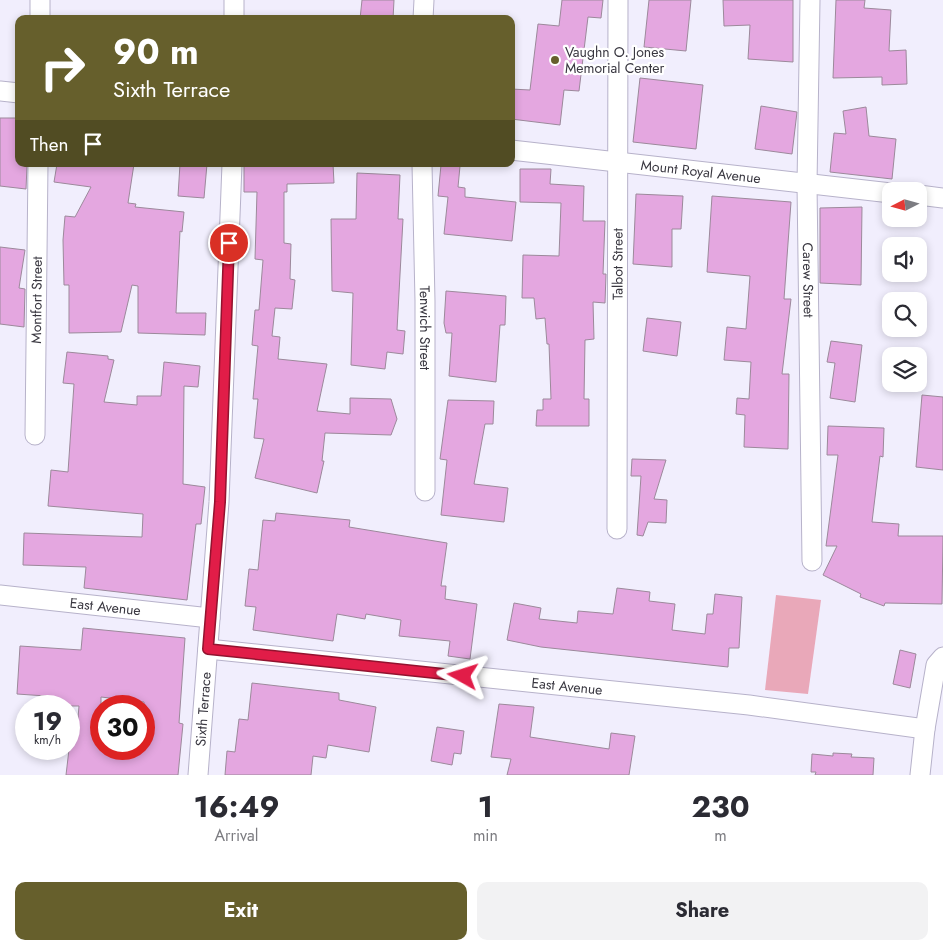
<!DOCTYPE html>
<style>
:root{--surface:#fff;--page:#f2f2f3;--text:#2b2b33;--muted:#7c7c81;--accent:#665f2c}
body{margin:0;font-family:Jost,sans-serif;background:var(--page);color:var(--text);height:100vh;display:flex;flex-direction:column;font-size:19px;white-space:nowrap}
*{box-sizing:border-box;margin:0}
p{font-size:16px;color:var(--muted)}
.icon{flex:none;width:28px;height:28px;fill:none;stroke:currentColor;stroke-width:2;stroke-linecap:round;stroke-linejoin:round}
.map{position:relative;height:775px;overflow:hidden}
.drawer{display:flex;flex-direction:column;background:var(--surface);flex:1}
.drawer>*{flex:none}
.banner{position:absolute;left:15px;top:15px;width:500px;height:152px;border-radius:10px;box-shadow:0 2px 8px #0003;background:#665f2c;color:#fff;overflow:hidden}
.needle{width:32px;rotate:264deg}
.fabs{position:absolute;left:882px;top:182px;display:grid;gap:10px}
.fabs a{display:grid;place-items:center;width:45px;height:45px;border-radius:10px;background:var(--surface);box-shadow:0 2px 8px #0003;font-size:25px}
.speed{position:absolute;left:15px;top:695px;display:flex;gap:10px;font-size:25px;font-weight:700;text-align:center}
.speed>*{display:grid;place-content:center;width:65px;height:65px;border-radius:50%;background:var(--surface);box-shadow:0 2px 8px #0003;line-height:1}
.speed small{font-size:12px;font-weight:400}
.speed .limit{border:8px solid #d22;background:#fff;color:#111}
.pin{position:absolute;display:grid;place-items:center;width:42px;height:42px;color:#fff;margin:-21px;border:2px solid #fff;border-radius:50%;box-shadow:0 1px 5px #0007}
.me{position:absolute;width:55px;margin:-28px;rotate:276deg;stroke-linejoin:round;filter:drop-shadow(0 0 4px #0008)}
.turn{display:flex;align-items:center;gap:18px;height:105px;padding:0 15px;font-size:22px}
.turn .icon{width:65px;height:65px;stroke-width:2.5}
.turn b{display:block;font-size:35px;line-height:42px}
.then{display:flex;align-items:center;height:48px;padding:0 15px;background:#0003;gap:10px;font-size:19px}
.eta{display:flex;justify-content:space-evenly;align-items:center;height:85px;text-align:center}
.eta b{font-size:30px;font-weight:700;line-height:35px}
.button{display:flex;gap:10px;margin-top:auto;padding:10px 15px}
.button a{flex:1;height:58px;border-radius:10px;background:var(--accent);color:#fff;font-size:20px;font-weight:700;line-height:58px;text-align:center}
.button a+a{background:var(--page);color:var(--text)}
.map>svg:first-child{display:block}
.green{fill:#e9a8b9}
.building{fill:#e4a7e0;stroke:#9c899b;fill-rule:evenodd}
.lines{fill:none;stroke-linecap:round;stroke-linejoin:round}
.minor-casing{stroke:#b7b2ca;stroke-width:21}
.minor{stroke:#fff;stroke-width:19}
.route-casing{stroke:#92132f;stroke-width:12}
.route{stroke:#e11d48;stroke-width:9}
.poi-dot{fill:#665f2c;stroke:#fff;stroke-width:2}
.labels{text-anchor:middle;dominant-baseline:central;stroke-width:4.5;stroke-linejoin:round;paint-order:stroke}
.poi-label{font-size:14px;fill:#393740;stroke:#fff;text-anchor:start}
.street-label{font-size:14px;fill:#393740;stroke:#fff}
</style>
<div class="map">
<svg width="943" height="775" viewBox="0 0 943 775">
<rect width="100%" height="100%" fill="#f1eefd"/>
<!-- green -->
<polygon class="green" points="776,595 821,600 808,694 765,690"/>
<!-- building -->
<g class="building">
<polygon points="362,0 394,0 393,19 360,19"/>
<polygon points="562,0 603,0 601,18 588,17 579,91 564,90 560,125 511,119 511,89 530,90 538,24 559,26"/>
<polygon points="649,0 691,0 686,51 644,47"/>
<polygon points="723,0 793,0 793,62 748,59 750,25 724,26"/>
<polygon points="836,0 865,0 864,8 891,10 889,51 906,50 907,84 882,85 882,77 833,78"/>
<polygon points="640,78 703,85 696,149 633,142"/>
<polygon points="761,106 797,112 792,154 755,149"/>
<polygon points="866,107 869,136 896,139 892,179 830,172 834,133 846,134 843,111"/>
<polygon points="0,118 19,118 19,165 27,166 26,189 0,186"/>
<polygon points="57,164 134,164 128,203 136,204 135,207 184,212 182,232 180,231 176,313 206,313 205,335 138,333 138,286 132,285 121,332 69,333 69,285 64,285 63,240 65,216 75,217 91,187 54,182"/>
<polygon points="180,164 207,164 204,198 178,196"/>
<polygon points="244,164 333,164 334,183 287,184 287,192 284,192 284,243 291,244 290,279 295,280 292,309 275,308 272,336 280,337 278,359 327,364 317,411 350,414 350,398 391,399 397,419 391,435 325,433 322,461 324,461 317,493 255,478 264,439 254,438 258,399 253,399 258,346 252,345 255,310 259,310 263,260 255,259 257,192 244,192"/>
<polygon points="441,165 460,166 458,187 465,188 465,197 516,202 512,241 444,234 448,197 438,196"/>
<polygon points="520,169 551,169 550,184 584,186 583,221 605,221 603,274 606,274 605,303 593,302 594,339 585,340 584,399 589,399 589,426 536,426 537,410 543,410 543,399 551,399 549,344 547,344 545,318 536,319 534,298 522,298 523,255 559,256 561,203 520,202"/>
<polygon points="357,173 400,175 398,219 403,219 397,330 405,331 403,354 387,352 385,369 351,365 353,293 332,291 331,219 356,219"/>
<polygon points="636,194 683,196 681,229 672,229 672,267 633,264"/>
<polygon points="712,196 791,202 784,299 791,299 782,374 789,374 788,449 744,447 745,415 736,414 737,398 749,399 751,362 724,360 727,327 746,329 750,276 707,272"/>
<polygon points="862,207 861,285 820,283 820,208"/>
<polygon points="0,247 25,250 19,288 25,289 24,327 0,324"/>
<polygon points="446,291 506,296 505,325 500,325 496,382 449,376 452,333 446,333 444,323"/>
<polygon points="647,318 681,322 677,356 643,351"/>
<polygon points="831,341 862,345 855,402 830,398 835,363 827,362"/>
<polygon points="67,352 108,356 108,359 114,360 104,402 137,405 137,396 161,396 164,362 200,366 198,387 184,386 183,484 205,487 201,524 196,524 187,600 84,588 86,567 23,565 24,533 142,537 143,514 48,506 51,470 68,472 74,384 63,383"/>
<polygon points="922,395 943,397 943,470 916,467"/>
<polygon points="448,400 494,401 493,424 485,424 474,484 508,488 504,522 441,515 447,460 440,459"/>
<polygon points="828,426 884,428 883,457 880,456 872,522 899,524 898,536 943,536 942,604 885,603 884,606 860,597 861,594 823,575 837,546 826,546 838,455 827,455"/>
<polygon points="632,459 666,460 654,499 667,500 666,523 648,522 643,536 637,535 641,476 631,476"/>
<polygon points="276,513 350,520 349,527 447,543 441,586 446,586 445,599 477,604 470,659 448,656 450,641 399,636 401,620 366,614 365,619 337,614 333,641 253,630 256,607 245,606 249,569 258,570 263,520 275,521"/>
<polygon points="617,588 650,592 649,601 675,604 672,630 705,634 707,614 713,614 715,594 742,597 739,648 729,648 728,667 541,647 507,640 514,603 541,608 539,619 577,623 578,611 613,614"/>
<path d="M83 628 185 638 179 723 183 724 178 775H66L70 741H76L79 706H45L46 696 17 694 20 646 81 650ZM101 697 144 702V749H101Z"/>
<polygon points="900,650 916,654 910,688 893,684"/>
<polygon points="252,683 339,693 339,700 376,707 369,752 328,745 326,758 313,756 311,775 225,775 227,751 235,752 239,719 248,720"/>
<polygon points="499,704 534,707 530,737 609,749 611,733 635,736 629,775 507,775 511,759 491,757"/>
<polygon points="437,727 464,731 461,754 454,753 452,765 431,761"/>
<polygon points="833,753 852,754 851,757 874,758 873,775 815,775 816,772 811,772 812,754 833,756"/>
</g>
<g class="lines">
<!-- minor casing -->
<g class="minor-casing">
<g id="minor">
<path id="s1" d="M810 0 807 184 812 561"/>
<polyline points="40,19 40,0"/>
<polyline points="234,19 234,0"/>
<polyline points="423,19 424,0"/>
<polyline points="0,91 19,93"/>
<path id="s2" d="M511 150 891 193"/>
<path id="s3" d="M422 164 425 301V491"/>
<polyline points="919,195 943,198"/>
<path id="s4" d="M35 435 38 164"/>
<path id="s5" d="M617 529 618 0"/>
<path id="s6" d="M0 595 210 618"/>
<path id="s7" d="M208 649 749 705 925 729"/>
<path id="s8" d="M198 775 219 502 232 164"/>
<polyline points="920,775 925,729 936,665 943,657"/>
</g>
</g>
<!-- minor -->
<use href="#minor" class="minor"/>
</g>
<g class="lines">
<!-- route casing -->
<g class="route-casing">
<polyline id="route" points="229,243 220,502 208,649 463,676"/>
</g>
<!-- route -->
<use href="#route" class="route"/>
</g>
<!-- markers -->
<circle class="poi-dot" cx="555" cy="60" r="5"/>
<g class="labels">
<!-- poi labels -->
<g class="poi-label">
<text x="565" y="52">Vaughn O. Jones<tspan x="565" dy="16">Memorial Center</tspan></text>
</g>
<!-- street labels -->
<g class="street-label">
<text stroke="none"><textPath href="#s2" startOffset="191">Mount Royal Avenue</textPath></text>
<text stroke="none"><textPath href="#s5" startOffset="265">Talbot Street</textPath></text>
<text stroke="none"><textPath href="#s1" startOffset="280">Carew Street</textPath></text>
<text stroke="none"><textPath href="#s4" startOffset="135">Montfort Street</textPath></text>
<text stroke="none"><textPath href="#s3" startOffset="164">Tenwich Street</textPath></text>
<text stroke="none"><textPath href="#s6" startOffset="106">East Avenue</textPath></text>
<text stroke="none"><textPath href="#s7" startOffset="361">East Avenue</textPath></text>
<text stroke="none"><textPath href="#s8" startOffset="66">Sixth Terrace</textPath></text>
</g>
</g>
</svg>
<div class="fabs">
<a><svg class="needle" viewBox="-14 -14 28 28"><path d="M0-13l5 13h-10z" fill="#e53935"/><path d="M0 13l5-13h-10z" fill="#7c7c81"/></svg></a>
<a><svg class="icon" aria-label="sound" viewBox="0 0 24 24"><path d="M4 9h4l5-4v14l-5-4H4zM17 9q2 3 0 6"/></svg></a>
<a><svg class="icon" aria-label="search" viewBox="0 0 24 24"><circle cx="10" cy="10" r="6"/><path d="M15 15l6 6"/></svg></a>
<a><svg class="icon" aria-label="layers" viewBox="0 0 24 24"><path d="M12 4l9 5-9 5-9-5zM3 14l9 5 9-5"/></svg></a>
</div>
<div class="speed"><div>19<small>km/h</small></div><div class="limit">30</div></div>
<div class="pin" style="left:229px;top:243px;background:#d93025"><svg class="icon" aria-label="arrive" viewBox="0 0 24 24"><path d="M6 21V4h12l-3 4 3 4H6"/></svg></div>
<svg class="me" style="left:463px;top:676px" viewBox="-20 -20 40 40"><path d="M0-17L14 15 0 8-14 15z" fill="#e11d48" stroke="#fff" stroke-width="4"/></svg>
<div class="banner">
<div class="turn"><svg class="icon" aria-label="right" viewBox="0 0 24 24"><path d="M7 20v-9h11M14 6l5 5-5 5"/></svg><div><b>90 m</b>Sixth Terrace</div></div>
<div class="then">Then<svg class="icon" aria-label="arrive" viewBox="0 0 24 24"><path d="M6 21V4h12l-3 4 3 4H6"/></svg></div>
</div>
</div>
<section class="drawer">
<div class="eta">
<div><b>16:49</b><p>Arrival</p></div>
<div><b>1</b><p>min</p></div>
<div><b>230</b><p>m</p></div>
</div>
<div class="button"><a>Exit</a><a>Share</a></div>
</section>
